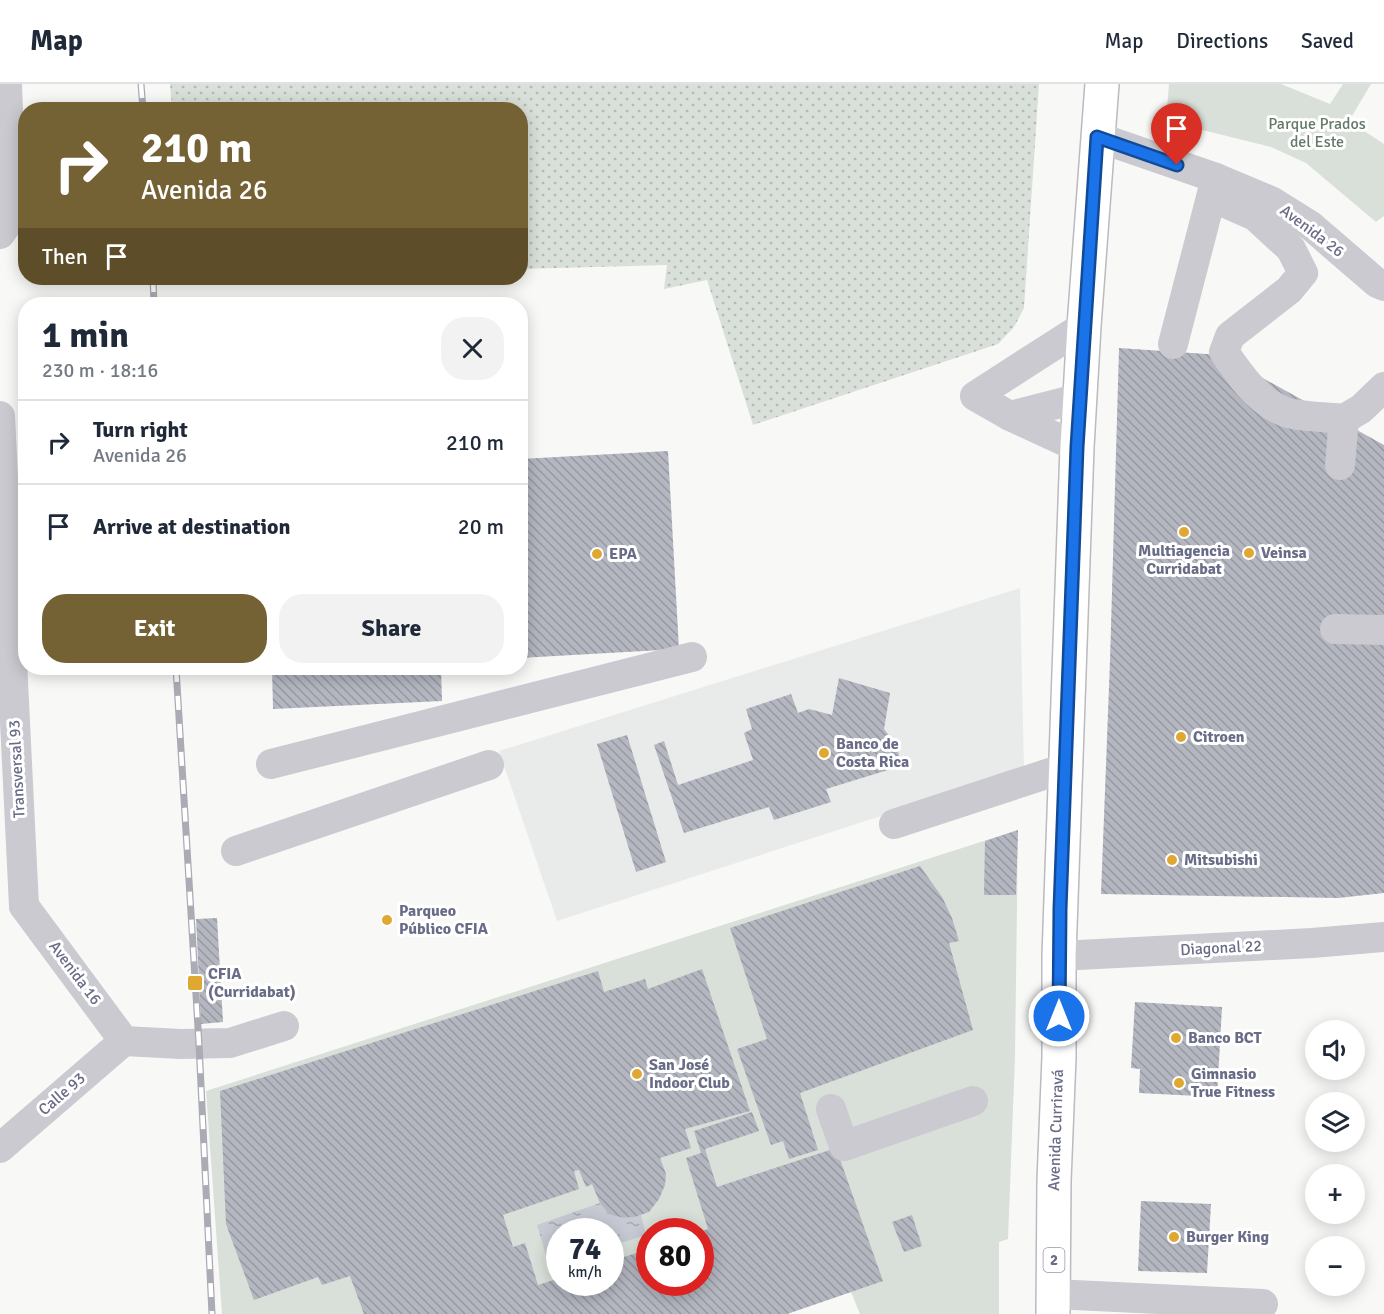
<!DOCTYPE html>
<meta charset="utf-8">
<style>
:root{--surface:#fff;--page:#f2f2f3;--text:#1f2937;--muted:#747a83;--line:#e0e1e3;--accent:#756234}
body{margin:0;font-family:Signika,sans-serif;background:var(--page);color:var(--text);height:100vh;display:flex;flex-direction:column;font-size:22px;white-space:nowrap}
*{box-sizing:border-box;margin:0}
p{font-size:20px;color:var(--muted)}
.icon{flex:none;width:33px;height:33px;fill:none;stroke:currentColor;stroke-width:2;stroke-linecap:round;stroke-linejoin:round}
.map{position:relative;flex:1;overflow:hidden}
.details{position:absolute;left:18px;top:213px;width:510px;height:378px;display:flex;flex-direction:column;background:var(--surface);border-radius:24px;box-shadow:0 3px 15px #0003}
.details>*{flex:none}
.banner{position:absolute;left:18px;top:18px;width:510px;height:183px;border-radius:24px;box-shadow:0 3px 15px #0003;background:#756234;color:#fff;overflow:hidden}
.fabs{position:absolute;left:1305px;top:936px;display:grid;gap:12px}
.fabs a{display:grid;place-items:center;width:60px;height:60px;border-radius:50%;background:var(--surface);box-shadow:0 3px 15px #0003;font-size:30px}
.speed{position:absolute;left:546px;top:1134px;display:flex;gap:12px;font-size:30px;font-weight:700;text-align:center}
.speed>*{display:grid;place-content:center;width:78px;height:78px;border-radius:50%;background:var(--surface);box-shadow:0 3px 15px #0003;line-height:1}
.speed small{font-size:15px;font-weight:400}
.speed .limit{border:9px solid #d22;background:#fff;color:#111}
.pin{position:absolute;display:grid;place-items:center;width:51px;height:51px;color:#fff;margin:-62px -26px;border-radius:50% 50% 50% 0;rotate:-45deg;box-shadow:0 0 6px #0007}
.pin .icon{rotate:45deg}
.me{position:absolute;width:66px;margin:-33px;rotate:0deg;stroke-linejoin:round;filter:drop-shadow(0 0 4px #0008)}
.turn{display:flex;align-items:center;gap:21px;height:126px;padding:0 24px;font-size:27px}
.turn .icon{width:78px;height:78px;stroke-width:2.5}
.turn b{display:block;font-size:42px;line-height:51px}
.then{display:flex;align-items:center;height:57px;padding:0 24px;background:#0003;gap:12px;font-size:22px}
.round{display:grid;place-items:center;flex:none;width:63px;height:63px;border-radius:24px;background:var(--page)}
.headline{display:flex;align-items:center;justify-content:space-between;height:102px;padding:0 24px}
h1{font-size:36px;font-weight:700;line-height:45px}
.action{display:flex;gap:12px;margin-top:auto;padding:12px 24px}
.action a{flex:1;height:69px;border-radius:24px;background:var(--accent);color:#fff;font-size:24px;font-weight:700;line-height:69px;text-align:center}
.action a+a{background:var(--page);color:var(--text)}
ul{padding:0;list-style:none}
li{display:flex;align-items:center;gap:18px;height:84px;padding:0 24px;border-top:2px solid var(--line)}
li div{flex:1}
li b{display:block;font-size:22px}
li em{font-style:normal}
header{display:flex;align-items:center;gap:36px;box-sizing:border-box;height:84px;padding:0 30px;background:var(--surface);border-bottom:2px solid var(--line)}
header strong{font-size:28px}
nav{display:flex;gap:33px;margin-inline-start:auto;font-size:21px}
.map>svg:first-child{display:block}
.built{fill:#e9eaea}
.grass{fill:url(#grass-dots)}
.park{fill:#d8e0d9;fill-rule:evenodd}
.water{fill:url(#water-ripples)}
.building{fill:url(#building-back-hatch)}
.lines{fill:none;stroke-linecap:round;stroke-linejoin:round}
.highway-casing{stroke:#babac0;stroke-width:36}
.minor{stroke:#cacad0;stroke-width:30}
.highway{stroke:#fff;stroke-width:33}
.rail-casing{stroke:#aaabb4;stroke-width:7}
.rail{stroke:#fff;stroke-width:4.5;stroke-dasharray:14;stroke-linecap:butt}
.route-casing{stroke:#114b97;stroke-width:15}
.route{stroke:#1a73e8;stroke-width:10}
.poi-dot{fill:#dfa831;stroke:#fff;stroke-width:2}
.labels{text-anchor:middle;dominant-baseline:central;stroke-width:6;stroke-linejoin:round;paint-order:stroke}
.shield{fill:#fff;stroke:#9698ab;stroke-width:1.5}
.shield-label{font-size:15px;font-weight:bold;fill:#696c87}
.park-label{font-size:16px;fill:#647968;stroke:#fff}
.street-label{font-size:16px;fill:#696c87;stroke:#fff}
.poi-label{font-size:16px;font-weight:bold;fill:#696c87;stroke:#fff;text-anchor:start}
</style>
<header>
<strong>Map</strong>
<nav><a>Map</a><a>Directions</a><a>Saved</a></nav>
</header>
<div class="map">
<svg width="1384" height="1230" viewBox="0 0 1384 1230">
<defs>
<pattern id="grass-dots" width="8" height="8" patternUnits="userSpaceOnUse" patternTransform="scale(1.5)"><rect width="8" height="8" fill="#d8e0d9"/><path d="M2 2h.1M6 6h.1" fill="none" stroke="#b3bab6" stroke-width="1.8" stroke-linecap="round"/></pattern>
<pattern id="water-ripples" width="26" height="14" patternUnits="userSpaceOnUse" patternTransform="scale(1.5)"><rect width="26" height="14" fill="#c7cad3"/><path d="M2 4q2-2 4 0t4 0M15 11q2-2 4 0t4 0" fill="none" stroke="#a6a8b1"/></pattern>
<pattern id="building-back-hatch" width="6" height="6" patternUnits="userSpaceOnUse" patternTransform="scale(1.5)"><rect width="6" height="6" fill="#b4b6c0"/><path d="M-1 5l2 2M0 0l6 6M5-1l2 2" fill="none" stroke="#9698a2"/></pattern>
</defs>
<rect width="100%" height="100%" fill="#f8f9f7"/>
<!-- built -->
<polygon class="built" points="1020,504 1024,683 924,718 557,837 499,667"/>
<!-- grass -->
<polygon class="grass" points="170,0 1039,0 1024,224 1014,243 998,260 753,341 707,196 664,205 667,181 521,185 520,26 172,25"/>
<!-- park -->
<g class="park">
<polygon points="1169,0 1281,0 1330,20 1343,0 1371,0 1349,37 1384,60 1384,132 1376,138 1306,79 1271,63 1166,37"/>
<path d="M1018 746 1015 973 1008 1155 999 1158V1230H860L851 1208 787 1230H222L206 1007ZM560 1148H610V1198H560ZM650 1148H700V1198H650Z"/>
</g>
<!-- water -->
<path class="water" d="M600 1119C611 1132 623 1138 641 1131L646 1151 611 1162 610 1148H560L559 1178 549 1181 537 1141Z"/>
<!-- building -->
<g class="building">
<polygon points="1119,264 1221,271 1384,361 1384,809 1338,814 1101,810 1110,577"/>
<polygon points="668,367 679,565 520,574 520,375"/>
<polygon points="272,584 441,584 442,617 273,625"/>
<polygon points="839,594 890,609 884,645 897,662 901,682 826,705 831,718 774,736 769,723 684,749 654,661 664,657 678,701 753,676 744,649 752,645 746,625 791,610 798,629 809,625 832,631"/>
<polygon points="627,651 666,778 636,788 597,660"/>
<polygon points="1018,746 1016,811 984,811 985,757"/>
<polygon points="920,782 942,813 952,834 959,857 949,859 973,946 800,1009 818,1066 789,1075 783,1057 771,1061 737,965 767,955 730,844"/>
<polygon points="217,834 223,938 201,940 196,835"/>
<polygon points="702,885 750,1027 685,1045 691,1064 660,1074 666,1090 665,1101 659,1115 649,1128 635,1133 623,1134 609,1130 600,1119 592,1100 586,1103 579,1086 574,1087 579,1105 503,1131 513,1163 525,1159 538,1201 560,1194 560,1198 610,1198 610,1177 650,1165 650,1198 700,1198 700,1148 708,1145 686,1074 701,1069 694,1047 752,1028 759,1047 705,1065 717,1103 836,1064 883,1197 787,1230 364,1230 350,1192 322,1201 318,1193 254,1216 226,1140 220,1007 598,887 604,908 645,895 648,905"/>
<polygon points="1135,918 1222,923 1217,1013 1139,1009 1140,985 1131,984"/>
<polygon points="1141,1117 1211,1120 1207,1189 1138,1187"/>
<polygon points="912,1131 922,1162 904,1168 892,1138"/>
</g>
<g class="lines">
<!-- highway casing -->
<g class="highway-casing">
<polyline id="highway" points="1053,1230 1054,1097 1059,973 1059,872 1077,363 1084,242 1102,0"/>
</g>
<!-- minor -->
<g class="minor">
<polyline points="1097,53 1216,94 1271,117 1311,142 1377,199 1384,202"/>
<path d="M1212 113 1255 132 1291 165 1303 189 1289 206 1230 252 1224 268C1239 290 1257 316 1283 327 1295 333 1328 333 1344 335L1340 381"/>
<polyline points="0,150 12,133 7,0"/>
<polyline points="1173,260 1216,94"/>
<polyline points="0,332 24,822"/>
<polyline points="1010,332 1080,314"/>
<polyline points="1344,335 1361,325 1384,303"/>
<polyline points="1077,363 1010,332 975,312 1084,242"/>
<polyline points="1335,545 1384,546"/>
<polyline points="271,680 692,573"/>
<polyline points="894,740 1065,684"/>
<polyline points="236,767 489,681"/>
<polyline points="24,822 124,957"/>
<polyline points="1059,872 1312,859 1384,853"/>
<polyline points="124,957 181,960 230,959 284,942"/>
<polyline points="831,1025 844,1062 973,1017"/>
<polyline points="0,1064 124,957"/>
<polyline points="1053,1210 1263,1220"/>
</g>
<!-- highway -->
<use href="#highway" class="highway"/>
<!-- rail casing -->
<g class="rail-casing">
<g id="rail">
<polyline points="141,0 143,26"/>
<polyline points="153,194 154,220"/>
<polyline points="176,584 199,960 212,1230"/>
</g>
</g>
<!-- rail -->
<use href="#rail" class="rail"/>
</g>
<g class="lines">
<!-- route casing -->
<g class="route-casing">
<polyline id="route" points="1059,932 1060,825 1077,363 1097,53 1177,81"/>
</g>
<!-- route -->
<use href="#route" class="route"/>
</g>
<!-- markers -->
<g class="poi-dot">
<circle cx="1184" cy="448" r="6"/>
<circle cx="1249" cy="469" r="6"/>
<circle cx="597" cy="470" r="6"/>
<circle cx="1181" cy="653" r="6"/>
<circle cx="824" cy="669" r="6"/>
<circle cx="1172" cy="776" r="6"/>
<circle cx="387" cy="836" r="6"/>
<rect x="187" y="891" width="16" height="16" rx="3"/>
<circle cx="1176" cy="954" r="6"/>
<circle cx="637" cy="990" r="6"/>
<circle cx="1179" cy="999" r="6"/>
<circle cx="1174" cy="1153" r="6"/>
</g>
<g class="labels">
<!-- shield labels -->
<rect class="shield" x="1043.5" y="1164" width="21" height="24" rx="4.5"/>
<g class="shield-label">
<text x="1054" y="1176">2</text>
</g>
<!-- park labels -->
<g class="park-label">
<text x="1317" y="40">Parque Prados<tspan x="1317" dy="18">del Este</tspan></text>
</g>
<!-- street labels -->
<g class="street-label">
<text transform="translate(1312 147) rotate(37)">Avenida 26</text>
<text transform="translate(17 685) rotate(-93)">Transversal 93</text>
<text transform="translate(1221 864) rotate(-3)">Diagonal 22</text>
<text transform="translate(75 889) rotate(53)">Avenida 16</text>
<text transform="translate(62 1010) rotate(-41)">Calle 93</text>
<text transform="translate(1056 1046) rotate(-88)">Avenida Curriravá</text>
</g>
<!-- poi labels -->
<g class="poi-label">
<text x="1184" y="467" text-anchor="middle">Multiagencia<tspan x="1184" dy="18">Curridabat</tspan></text>
<text x="1261" y="469">Veinsa</text>
<text x="609" y="470">EPA</text>
<text x="1193" y="653">Citroen</text>
<text x="836" y="660">Banco de<tspan x="836" dy="18">Costa Rica</tspan></text>
<text x="1184" y="776">Mitsubishi</text>
<text x="399" y="827">Parqueo<tspan x="399" dy="18">Público CFIA</tspan></text>
<text x="208" y="890">CFIA<tspan x="208" dy="18">(Curridabat)</tspan></text>
<text x="1188" y="954">Banco BCT</text>
<text x="649" y="981">San José<tspan x="649" dy="18">Indoor Club</tspan></text>
<text x="1191" y="990">Gimnasio<tspan x="1191" dy="18">True Fitness</tspan></text>
<text x="1186" y="1153">Burger King</text>
</g>
</g>
</svg>
<div class="fabs">
<a><svg class="icon" aria-label="sound" viewBox="0 0 24 24"><path d="M4 9h4l5-4v14l-5-4H4zM17 9q2 3 0 6"/></svg></a>
<a><svg class="icon" aria-label="layers" viewBox="0 0 24 24"><path d="M12 4l9 5-9 5-9-5zM3 14l9 5 9-5"/></svg></a>
<a>+</a>
<a>−</a>
</div>
<div class="speed"><div>74<small>km/h</small></div><div class="limit">80</div></div>
<div class="pin" style="left:1177px;top:81px;background:#d93025"><svg class="icon" aria-label="arrive" viewBox="0 0 24 24"><path d="M6 21V4h12l-3 4 3 4H6"/></svg></div>
<svg class="me" style="left:1059px;top:932px" viewBox="-20 -20 40 40"><circle r="17" fill="#1a73e8" stroke="#fff" stroke-width="3"/><path d="M0-11L8 9 0 5-8 9z" fill="#fff"/></svg>
<div class="banner">
<div class="turn"><svg class="icon" aria-label="right" viewBox="0 0 24 24"><path d="M7 20v-9h11M14 6l5 5-5 5"/></svg><div><b>210 m</b>Avenida 26</div></div>
<div class="then">Then<svg class="icon" aria-label="arrive" viewBox="0 0 24 24"><path d="M6 21V4h12l-3 4 3 4H6"/></svg></div>
</div>
<section class="details">
<div class="headline"><div><h1>1 min</h1><p>230 m · 18:16</p></div><a class="round"><svg class="icon" aria-label="close" viewBox="0 0 24 24"><path d="M6 6l12 12M18 6L6 18"/></svg></a></div>
<ul>
<li><svg class="icon" aria-label="right" viewBox="0 0 24 24"><path d="M7 20v-9h11M14 6l5 5-5 5"/></svg><div><b>Turn right</b><p>Avenida 26</p></div><em>210 m</em></li>
<li><svg class="icon" aria-label="arrive" viewBox="0 0 24 24"><path d="M6 21V4h12l-3 4 3 4H6"/></svg><div><b>Arrive at destination</b></div><em>20 m</em></li>
</ul>
<div class="action"><a>Exit</a><a>Share</a></div>
</section>
</div>
